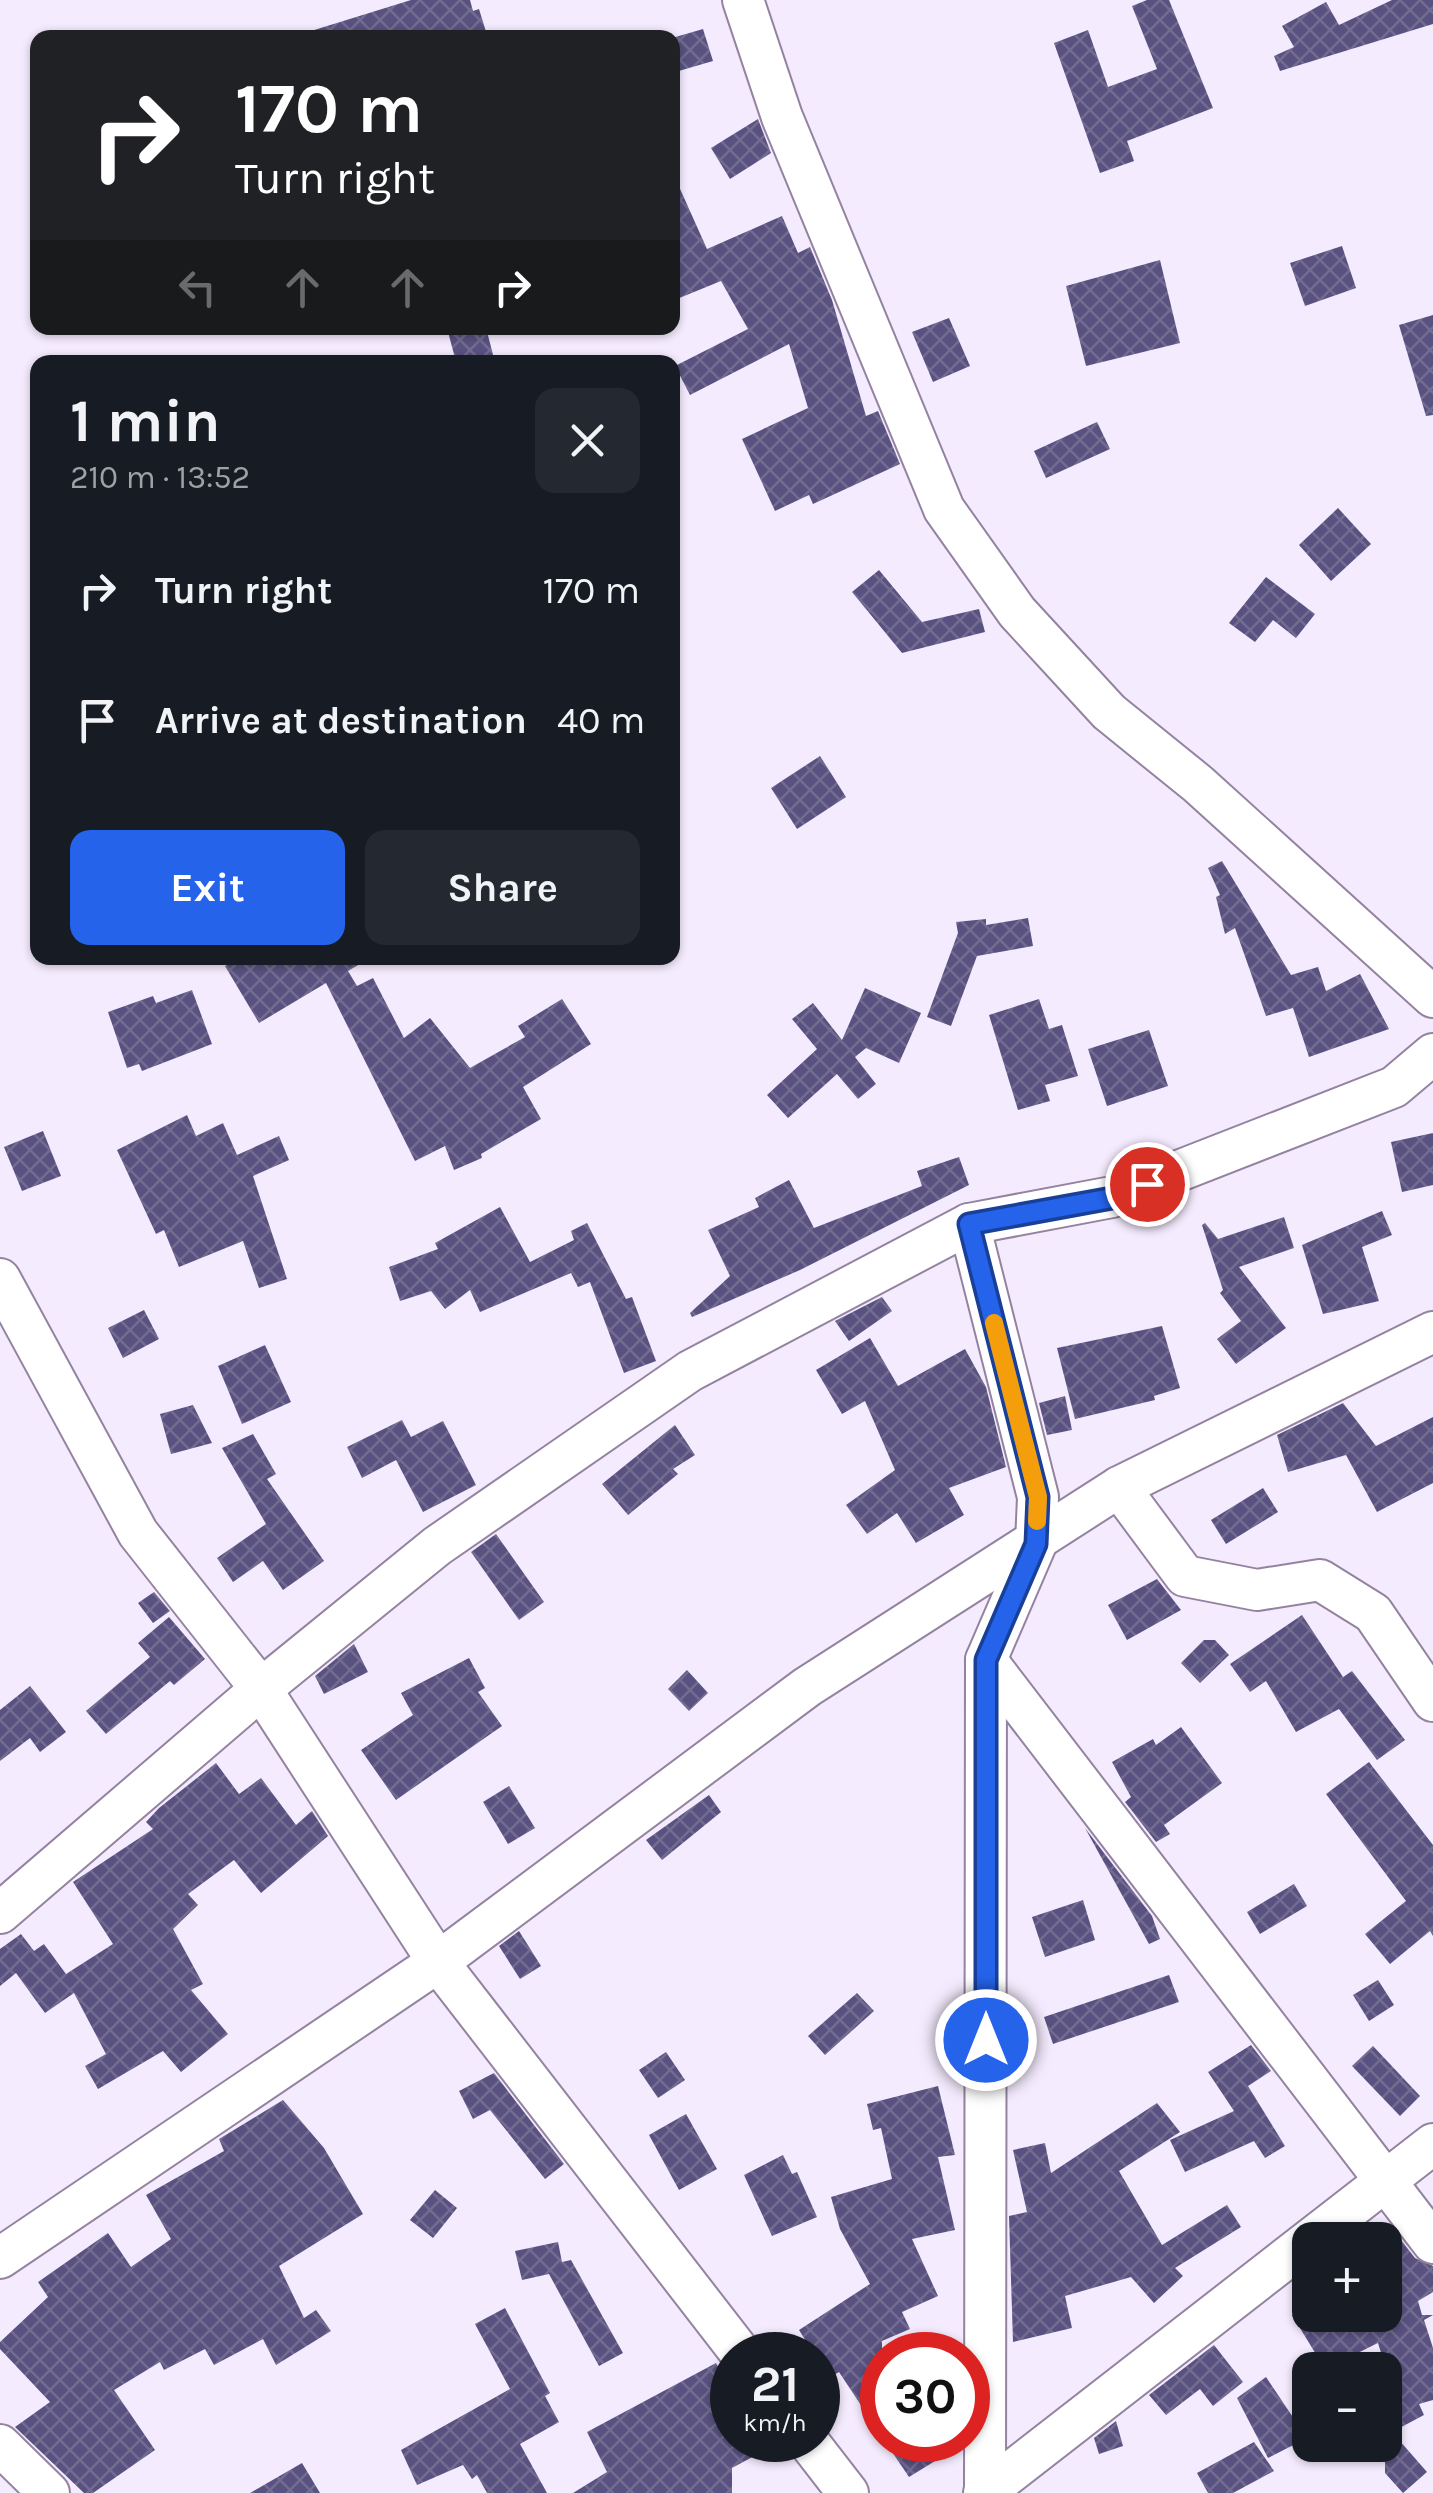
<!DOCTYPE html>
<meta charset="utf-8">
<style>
:root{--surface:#171b24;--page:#242831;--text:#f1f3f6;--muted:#9ea1a6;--accent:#2563eb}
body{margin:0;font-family:Karla,sans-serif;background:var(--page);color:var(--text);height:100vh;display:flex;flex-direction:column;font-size:38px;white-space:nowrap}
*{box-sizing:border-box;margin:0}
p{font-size:32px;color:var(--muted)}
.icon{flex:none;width:55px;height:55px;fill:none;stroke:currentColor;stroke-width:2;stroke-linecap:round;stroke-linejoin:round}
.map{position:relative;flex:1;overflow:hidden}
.drawer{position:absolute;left:30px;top:355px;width:650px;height:610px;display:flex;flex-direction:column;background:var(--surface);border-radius:20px;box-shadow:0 2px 8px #0004}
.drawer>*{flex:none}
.banner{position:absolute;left:30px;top:30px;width:650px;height:305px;border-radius:20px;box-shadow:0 2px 8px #0004;background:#202124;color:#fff;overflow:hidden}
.fabs{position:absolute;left:1292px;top:2222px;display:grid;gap:20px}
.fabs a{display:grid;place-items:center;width:110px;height:110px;border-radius:20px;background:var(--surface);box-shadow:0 2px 8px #0004;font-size:50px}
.speed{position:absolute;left:710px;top:2332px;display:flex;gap:20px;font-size:50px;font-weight:700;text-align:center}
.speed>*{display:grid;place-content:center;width:130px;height:130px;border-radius:50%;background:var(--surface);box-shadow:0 2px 8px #0004;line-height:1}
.speed small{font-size:25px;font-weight:400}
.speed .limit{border:15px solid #d22;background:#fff;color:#111}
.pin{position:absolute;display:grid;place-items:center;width:85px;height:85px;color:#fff;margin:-42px;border:5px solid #fff;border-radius:50%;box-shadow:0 2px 10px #0007}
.me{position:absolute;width:110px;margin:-55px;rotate:0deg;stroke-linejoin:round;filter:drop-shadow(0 0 8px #0008)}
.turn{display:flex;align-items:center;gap:35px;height:210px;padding:0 40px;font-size:45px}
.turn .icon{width:130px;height:130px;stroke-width:2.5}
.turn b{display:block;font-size:70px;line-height:85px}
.lanes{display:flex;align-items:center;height:95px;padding:0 40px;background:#0003;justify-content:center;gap:50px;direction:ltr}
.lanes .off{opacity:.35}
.round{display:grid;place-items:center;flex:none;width:105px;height:105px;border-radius:20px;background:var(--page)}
.summary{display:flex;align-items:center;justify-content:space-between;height:170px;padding:0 40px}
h1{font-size:60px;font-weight:700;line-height:75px}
.action{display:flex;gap:20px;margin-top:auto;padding:20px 40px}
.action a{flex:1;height:115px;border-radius:20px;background:var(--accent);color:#fff;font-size:40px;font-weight:700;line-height:115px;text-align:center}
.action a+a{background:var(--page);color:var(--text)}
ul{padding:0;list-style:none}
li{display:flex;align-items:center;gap:30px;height:130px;padding:0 40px}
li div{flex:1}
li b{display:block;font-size:38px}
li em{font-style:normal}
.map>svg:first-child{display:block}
.building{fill:url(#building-cross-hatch)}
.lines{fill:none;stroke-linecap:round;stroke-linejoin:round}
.minor-casing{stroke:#9483a0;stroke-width:44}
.minor{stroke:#fff;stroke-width:40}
.route-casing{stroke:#184099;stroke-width:25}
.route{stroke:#2563eb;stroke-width:18}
.slow{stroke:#f59e0b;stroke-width:18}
</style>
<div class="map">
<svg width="1433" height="2493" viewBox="0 0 1433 2493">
<defs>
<pattern id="building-cross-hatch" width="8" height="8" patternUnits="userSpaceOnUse" patternTransform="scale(2.5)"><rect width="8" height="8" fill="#595281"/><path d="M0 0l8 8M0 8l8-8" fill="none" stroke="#726c90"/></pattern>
</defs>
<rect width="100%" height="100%" fill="#f5ebfe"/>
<!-- building -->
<g class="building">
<polygon points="411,0 470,0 473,11 479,9 488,38 312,38 311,31"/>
<polygon points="1147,0 1169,0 1213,108 1127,141 1134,161 1100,173 1054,43 1088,30 1108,87 1157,69 1132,6"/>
<polygon points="1392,0 1433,0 1433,24 1280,71 1274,56 1294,47 1282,26 1326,2 1339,25"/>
<polygon points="703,29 713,61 672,73 672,38"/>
<polygon points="758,119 771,153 730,179 711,148"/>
<polygon points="672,171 707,249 782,216 798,253 810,247 832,300 866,416 878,411 900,464 813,504 809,495 775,511 742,439 808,408 789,344 690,395 675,366 748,329 721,281 672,301"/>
<polygon points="1342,246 1356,288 1305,306 1290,263"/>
<polygon points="1160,260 1180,343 1086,366 1066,286"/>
<polygon points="1433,315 1433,415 1426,416 1399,325"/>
<polygon points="949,318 970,366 933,382 912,332"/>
<polygon points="447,328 486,328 495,362 456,362"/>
<polygon points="1097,422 1110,449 1046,478 1034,451"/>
<polygon points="1338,508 1371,544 1331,581 1299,545"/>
<polygon points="879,570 922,622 979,609 985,632 902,653 852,592"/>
<polygon points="1266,577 1315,614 1296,638 1273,620 1255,642 1229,623"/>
<polygon points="820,756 846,797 797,829 771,788"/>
<polygon points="1222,861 1291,975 1318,967 1326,991 1360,974 1389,1029 1309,1057 1293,1008 1266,1016 1235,928 1225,934 1216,897 1220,895 1208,868"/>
<polygon points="1028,918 1033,946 977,956 951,1026 927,1017 958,933 956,922 986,919 986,925"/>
<polygon points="240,958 370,958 348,971 357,986 373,978 404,1038 430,1018 470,1068 525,1037 518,1026 562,999 591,1044 523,1087 541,1119 481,1154 482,1158 454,1170 445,1146 415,1161 326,983 259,1023 225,966"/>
<polygon points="865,988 921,1013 899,1063 866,1048 855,1057 876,1084 858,1099 837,1074 788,1118 767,1095 817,1049 792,1019 813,1003 842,1040"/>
<polygon points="192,990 212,1044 142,1071 139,1064 127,1068 108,1012 153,996 156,1003"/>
<polygon points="1039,999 1049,1029 1062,1025 1078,1076 1045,1085 1050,1101 1018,1110 989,1015"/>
<polygon points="1149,1030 1168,1086 1107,1106 1088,1049"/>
<polygon points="187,1115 196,1136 223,1123 237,1155 279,1136 289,1160 253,1176 287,1279 259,1288 243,1241 179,1267 164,1230 156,1234 117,1150"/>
<polygon points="43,1131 61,1176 22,1191 4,1147"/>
<polygon points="1433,1133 1433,1185 1402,1192 1391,1142"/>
<polygon points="959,1157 969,1185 800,1270 692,1317 690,1313 730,1276 708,1230 759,1207 755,1198 789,1180 814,1228 922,1186 917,1171"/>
<polygon points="500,1207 530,1262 574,1240 571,1231 587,1223 626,1299 632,1297 656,1361 624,1373 590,1282 578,1287 571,1273 480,1312 470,1290 445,1309 431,1291 400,1301 389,1267 438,1249 435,1243"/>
<polygon points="1382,1211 1392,1235 1362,1247 1379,1301 1323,1314 1302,1245"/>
<polygon points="1284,1217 1294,1248 1239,1267 1286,1328 1236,1364 1217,1339 1241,1321 1220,1293 1223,1290 1202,1225 1205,1223 1218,1239"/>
<polygon points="882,1297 892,1311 849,1341 835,1321"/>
<polygon points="144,1310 159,1339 123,1358 108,1328"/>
<polygon points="1162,1326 1180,1388 1154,1396 1155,1400 1075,1419 1057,1348"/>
<polygon points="870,1338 898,1386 965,1349 986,1387 1006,1467 949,1488 964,1515 916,1543 897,1513 867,1534 846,1505 895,1470 865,1401 842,1414 816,1370"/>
<polygon points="265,1345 291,1402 242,1424 218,1366"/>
<polygon points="1065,1396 1072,1430 1047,1435 1039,1403"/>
<polygon points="1343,1403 1376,1446 1433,1417 1433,1483 1377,1512 1346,1455 1288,1472 1277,1435"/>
<polygon points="193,1405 212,1443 171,1454 160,1414"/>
<polygon points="402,1420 411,1437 443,1421 476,1485 423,1512 396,1460 362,1478 347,1447"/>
<polygon points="675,1425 695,1455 673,1469 678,1474 628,1515 602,1484"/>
<polygon points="253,1434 276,1474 267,1479 324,1561 283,1590 263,1561 233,1582 217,1558 266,1524 222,1448"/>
<polygon points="1263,1488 1278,1512 1226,1544 1211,1520"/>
<polygon points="496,1534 544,1602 519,1620 471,1552"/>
<polygon points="1157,1579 1181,1610 1127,1640 1108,1605"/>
<polygon points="154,1592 170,1611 153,1623 138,1603"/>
<polygon points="1302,1615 1343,1677 1352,1671 1405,1740 1377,1760 1339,1709 1296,1732 1266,1681 1250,1692 1230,1664"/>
<polygon points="169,1617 205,1659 174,1685 170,1681 106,1734 86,1711 150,1657 138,1643"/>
<polygon points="1204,1640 1215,1640 1229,1655 1200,1683 1181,1663"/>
<polygon points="354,1644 368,1672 324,1694 315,1676"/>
<polygon points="469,1658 485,1688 478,1692 502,1726 396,1800 361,1750 413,1715 401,1693"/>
<polygon points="687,1670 708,1693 689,1711 668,1689"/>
<polygon points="30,1686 66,1732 40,1752 30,1738 0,1761 0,1710"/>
<polygon points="1181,1727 1222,1783 1164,1825 1170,1834 1156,1842 1125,1802 1131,1797 1112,1762 1153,1739 1156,1745"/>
<polygon points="1369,1762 1433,1845 1433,1936 1430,1931 1390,1964 1365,1934 1406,1901 1326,1794"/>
<polygon points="216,1763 239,1794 261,1778 296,1825 312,1811 328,1836 261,1893 234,1860 188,1894 198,1905 173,1929 203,1984 191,1990 228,2034 181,2072 163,2051 98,2089 85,2066 106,2054 74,1993 45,2013 16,1973 0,1986 0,1949 21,1934 34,1951 44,1944 66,1974 113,1944 73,1882 153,1829 146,1822 159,1808"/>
<polygon points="509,1786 535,1828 508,1844 483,1802"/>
<polygon points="709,1795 721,1812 662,1860 646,1840"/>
<polygon points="1085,1828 1152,1916 1160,1939 1149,1944"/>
<polygon points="1294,1884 1307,1906 1260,1934 1247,1912"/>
<polygon points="1083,1900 1095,1940 1045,1957 1032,1917"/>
<polygon points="519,1931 541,1966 520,1979 499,1946"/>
<polygon points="1169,1975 1179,2002 1053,2044 1044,2017"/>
<polygon points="1378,1980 1394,2005 1369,2021 1353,1995"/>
<polygon points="857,1993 874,2011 825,2055 808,2036"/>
<polygon points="1251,2045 1271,2071 1248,2086 1285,2146 1265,2158 1254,2141 1185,2172 1170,2140 1234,2111 1208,2072"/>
<polygon points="1373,2046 1420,2096 1400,2116 1352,2066"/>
<polygon points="666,2052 685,2080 658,2098 639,2070"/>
<polygon points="494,2073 564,2164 545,2179 490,2110 473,2119 459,2091"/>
<polygon points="938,2086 955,2155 938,2157 955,2230 912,2239 938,2296 902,2312 910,2329 882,2341 882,2437 839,2372 829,2378 799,2330 870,2284 840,2229 831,2197 892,2179 881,2128 873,2130 867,2104"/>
<polygon points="283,2100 324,2148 363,2214 279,2266 304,2318 316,2310 331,2331 276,2365 263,2339 214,2365 205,2349 164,2370 160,2362 114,2390 155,2450 93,2493 84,2493 15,2427 50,2402 0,2349 0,2342 48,2297 38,2282 108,2233 131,2267 171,2239 146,2195 224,2151 219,2139"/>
<polygon points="1157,2103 1180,2132 1119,2171 1162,2245 1227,2205 1241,2227 1175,2268 1183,2276 1154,2303 1131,2277 1065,2296 1072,2328 1013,2342 1009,2216 1027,2212 1013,2150 1045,2143 1051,2173"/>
<polygon points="686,2114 717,2169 679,2190 649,2135"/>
<polygon points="783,2155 792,2174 797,2172 817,2217 772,2236 744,2175"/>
<polygon points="435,2190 457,2208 433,2238 410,2220"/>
<polygon points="1391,2227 1415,2258 1433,2266 1433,2292 1418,2301 1422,2315 1433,2315 1424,2320 1433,2348 1433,2400 1419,2404 1424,2415 1392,2432 1427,2472 1403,2493 1385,2473 1385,2403 1395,2398 1378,2343 1325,2369 1292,2315 1385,2315 1385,2230"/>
<polygon points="558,2242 562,2262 571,2260 623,2353 599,2366 549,2274 522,2280 515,2251"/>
<polygon points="505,2308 550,2393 545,2396 559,2422 520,2444 547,2493 487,2493 477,2475 472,2479 463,2465 417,2485 401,2450 510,2389 475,2324"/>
<polygon points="1214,2345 1243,2382 1213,2406 1200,2389 1166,2415 1149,2395"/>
<polygon points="716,2363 732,2393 732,2440 784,2440 732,2468 732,2493 573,2493 607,2472 587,2432"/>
<polygon points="1266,2377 1307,2438 1268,2458 1237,2398"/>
<polygon points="1116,2421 1123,2446 1099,2454 1094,2438"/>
<polygon points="884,2440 961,2440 961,2445 909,2477"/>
<polygon points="1254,2442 1274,2471 1233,2493 1208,2493 1197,2473"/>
<polygon points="302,2463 320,2493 250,2493"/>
</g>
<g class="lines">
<!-- minor casing -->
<g class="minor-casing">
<g id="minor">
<polyline points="743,0 782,117 944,509 1017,612 1109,712 1198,784 1433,997"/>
<polyline points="969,1224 1038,1497 1036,1544 986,1660 985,2493"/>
<polyline points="0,1279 138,1533 261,1689 438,1962 742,2355"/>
<polyline points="1119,1487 1185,1576 1257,1590 1320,1580 1373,1613 1433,1701"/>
<polyline points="986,1660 1433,2243"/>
<polyline points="0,1913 261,1689 437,1546 690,1371 969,1224 1112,1197 1394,1087 1433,1054"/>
<polyline points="0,2258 438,1962 807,1687 1119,1487 1433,1332"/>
<polyline points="807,2440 848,2493"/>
<polyline points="0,2445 49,2493"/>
<polyline points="984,2493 1433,2144"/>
</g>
</g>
<!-- minor -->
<use href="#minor" class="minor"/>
</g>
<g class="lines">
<!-- route casing -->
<g class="route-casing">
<polyline id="route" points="986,2040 986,1660 1036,1544 1038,1497 969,1224 1112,1198 1147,1184"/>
</g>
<!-- route -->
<use href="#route" class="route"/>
<!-- slow -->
<polyline class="slow" points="994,1323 1038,1497 1037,1521"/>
</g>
</svg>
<div class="fabs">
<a>+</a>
<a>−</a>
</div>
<div class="speed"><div>21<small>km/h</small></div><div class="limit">30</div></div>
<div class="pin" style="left:1147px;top:1184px;background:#d93025"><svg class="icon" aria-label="arrive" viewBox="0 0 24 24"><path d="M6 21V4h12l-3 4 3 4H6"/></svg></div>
<svg class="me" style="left:986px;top:2040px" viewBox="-20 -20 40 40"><circle r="17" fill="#2563eb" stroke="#fff" stroke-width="3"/><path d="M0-11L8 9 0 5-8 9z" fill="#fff"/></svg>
<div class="banner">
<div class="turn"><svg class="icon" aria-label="right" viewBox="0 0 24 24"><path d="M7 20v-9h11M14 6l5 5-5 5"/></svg><div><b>170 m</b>Turn right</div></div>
<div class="lanes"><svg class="icon off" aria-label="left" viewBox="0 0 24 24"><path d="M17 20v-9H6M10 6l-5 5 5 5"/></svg><svg class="icon off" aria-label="ahead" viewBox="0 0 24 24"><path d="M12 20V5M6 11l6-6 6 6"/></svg><svg class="icon off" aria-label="ahead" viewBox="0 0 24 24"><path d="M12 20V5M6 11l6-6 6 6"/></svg><svg class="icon" aria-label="right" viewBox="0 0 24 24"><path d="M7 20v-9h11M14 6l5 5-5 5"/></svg></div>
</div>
<section class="drawer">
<div class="summary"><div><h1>1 min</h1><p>210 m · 13:52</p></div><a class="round"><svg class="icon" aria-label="close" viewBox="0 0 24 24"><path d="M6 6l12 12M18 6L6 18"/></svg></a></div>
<ul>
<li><svg class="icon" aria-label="right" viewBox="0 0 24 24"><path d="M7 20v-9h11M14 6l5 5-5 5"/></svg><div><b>Turn right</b></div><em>170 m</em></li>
<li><svg class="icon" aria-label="arrive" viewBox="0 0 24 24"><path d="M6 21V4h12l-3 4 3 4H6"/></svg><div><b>Arrive at destination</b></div><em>40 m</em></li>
</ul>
<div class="action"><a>Exit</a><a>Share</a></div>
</section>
</div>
